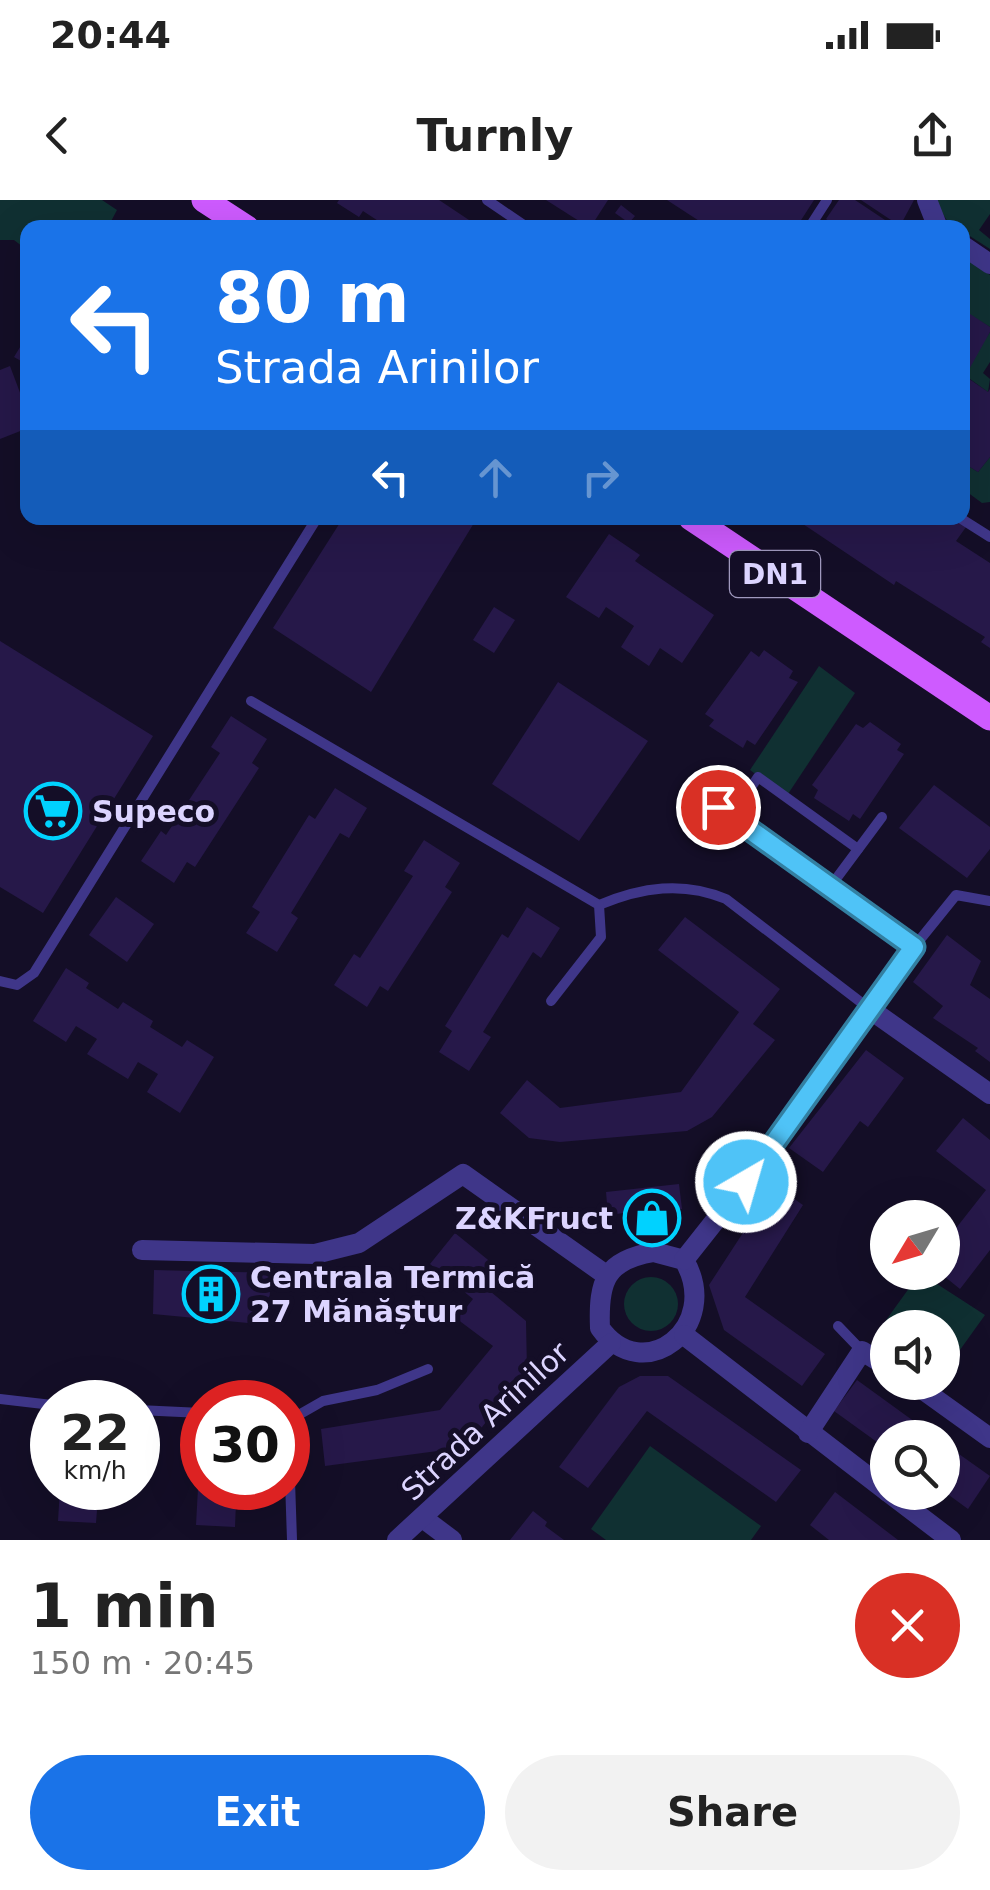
<!DOCTYPE html>
<meta charset="utf-8">
<style>
:root{--surface:#fff;--page:#f2f2f2;--text:#222;--muted:#767676;--accent:#1a73e8}
body{margin:0;font-family:"DejaVu Sans",sans-serif;background:var(--page);color:var(--text);height:100vh;display:flex;flex-direction:column;font-size:38px;white-space:nowrap}
*{box-sizing:border-box;margin:0}
p{font-size:32px;color:var(--muted)}
.icon{flex:none;width:55px;height:55px;fill:none;stroke:currentColor;stroke-width:2;stroke-linecap:round;stroke-linejoin:round}
.map{position:relative;height:1340px;overflow:hidden}
.panel{display:flex;flex-direction:column;background:var(--surface);flex:1}
.panel>*{flex:none}
.guide{position:absolute;left:20px;top:20px;width:950px;height:305px;border-radius:20px;box-shadow:0 10px 40px #0002;background:#1a73e8;color:#fff;overflow:hidden}
.needle{width:65px;rotate:232deg}
.fabs{position:absolute;left:870px;top:1000px;display:grid;gap:20px}
.fabs a{display:grid;place-items:center;width:90px;height:90px;border-radius:50%;background:var(--surface);box-shadow:0 10px 40px #0002;font-size:50px}
.speed{position:absolute;left:30px;top:1180px;display:flex;gap:20px;font-size:50px;font-weight:700;text-align:center}
.speed>*{display:grid;place-content:center;width:130px;height:130px;border-radius:50%;background:var(--surface);box-shadow:0 10px 40px #0002;line-height:1}
.speed small{font-size:25px;font-weight:400}
.speed .limit{border:15px solid #d22;background:#fff;color:#111}
.pin{position:absolute;display:grid;place-items:center;width:85px;height:85px;color:#fff;margin:-42px;border:5px solid #fff;border-radius:50%;box-shadow:0 2px 10px #0007}
.me{position:absolute;width:110px;margin:-55px;rotate:38deg;stroke-linejoin:round;filter:drop-shadow(0 0 8px #0008)}
.turn{display:flex;align-items:center;gap:35px;height:210px;padding:0 30px;font-size:45px}
.turn .icon{width:130px;height:130px;stroke-width:2.5}
.turn b{display:block;font-size:70px;line-height:85px}
.lanes{display:flex;align-items:center;height:95px;padding:0 30px;background:#0003;justify-content:center;gap:50px;direction:ltr}
.lanes .off{opacity:.35}
.round{display:grid;place-items:center;flex:none;width:105px;height:105px;border-radius:52px;background:var(--page)}
.overview{display:flex;align-items:center;justify-content:space-between;height:170px;padding:0 30px}
h1{font-size:60px;font-weight:700;line-height:75px}
.primary-button{display:flex;gap:20px;margin-top:auto;padding:20px 30px}
.primary-button a{flex:1;height:115px;border-radius:60px;background:var(--accent);color:#fff;font-size:40px;font-weight:700;line-height:115px;text-align:center}
.primary-button a+a{background:var(--page);color:var(--text)}
.status{display:flex;justify-content:space-between;align-items:center;height:70px;padding:0 50px;background:var(--surface);direction:ltr}
.status svg{height:28px;fill:currentColor}
header{display:flex;justify-content:space-between;align-items:center;height:130px;padding:0 30px;background:var(--surface);font-size:45px;font-weight:700}
.map>svg:first-child{display:block}
.green{fill:#103032}
.building{fill:#261849}
.lines{fill:none;stroke-linecap:round;stroke-linejoin:round}
.lane{stroke:#3f3689;stroke-width:10}
.street{stroke:#3f3689;stroke-width:20}
.primary{stroke:#ce5bff;stroke-width:25}
.route-casing{stroke:#337fa1;stroke-width:25}
.route{stroke:#4fc3f7;stroke-width:18}
.labels{text-anchor:middle;dominant-baseline:central;stroke-width:10;stroke-linejoin:round;paint-order:stroke}
.shield{fill:#140e27;stroke:#a099be;stroke-width:2.5}
.shield-label{font-size:28px;font-weight:bold;fill:#dcd4ff}
.poi-label{font-size:30px;font-weight:bold;fill:#dcd4ff;stroke:#140e27;text-anchor:start}
.street-label{font-size:30px;fill:#dcd4ff;stroke:#140e27}
</style>
<div class="status"><b>20:44</b><svg viewBox="0 0 49 12"><path d="M0 12V9h3v3zM5 12V6h3v6zM10 12V3h3v9zM15 12V0h3v12zM26 1h20v11H26zM47 4h2v5h-2z"/></svg></div>
<header><svg class="icon" aria-label="back" viewBox="0 0 24 24"><path d="M15 5l-7 7 7 7"/></svg>Turnly<svg class="icon" aria-label="share" viewBox="0 0 24 24"><path d="M12 15V3M7 8l5-5 5 5M5 13v7h14v-7"/></svg></header>
<div class="map">
<svg width="990" height="1340" viewBox="0 0 990 1340">
<rect width="100%" height="100%" fill="#140e27"/>
<!-- green -->
<g class="green">
<polygon points="0,0 102,0 117,10 108,27 28,28 27,50 14,40 0,40"/>
<polygon points="934,0 990,0 990,14 979,30 990,39 990,49 948,22"/>
<polygon points="971,62 990,75 990,127 967,113 963,118 962,67"/>
<polygon points="990,132 990,162 983,173 990,179 988,192 963,174"/>
<polygon points="990,257 990,302 982,303 963,289 962,262 978,272"/>
<polygon points="819,466 855,493 786,597 750,570"/>
<polygon points="920,1073 985,1115 947,1168 943,1165 942,1128 890,1127 884,1123"/>
<circle cx="651" cy="1104" r="27"/>
<polygon points="650,1246 761,1326 751,1340 606,1340 591,1329"/>
</g>
<!-- building -->
<g class="building">
<polygon points="339,0 439,0 481,28 389,28 363,11 359,17 337,3"/>
<polygon points="546,0 608,0 590,28"/>
<polygon points="667,0 814,0 796,28 710,28"/>
<polygon points="839,0 855,0 897,28 838,28 826,19"/>
<polygon points="861,0 914,0 900,26"/>
<polygon points="621,5 635,16 629,23 615,13"/>
<polygon points="967,112 990,127 990,132 967,173 962,170 962,119"/>
<polygon points="28,134 28,165 14,157"/>
<polygon points="10,166 28,214 28,228 0,239 0,170"/>
<polygon points="962,174 988,192 990,189 990,257 978,272 962,262"/>
<polygon points="343,318 477,318 371,492 273,428"/>
<polygon points="794,318 952,318 966,327 956,341 990,363 990,448 981,442 985,437 896,381 894,385"/>
<polygon points="609,334 640,355 635,361 714,415 682,463 660,448 649,466 621,447 634,426 606,407 599,418 566,397"/>
<polygon points="494,407 515,420 494,453 473,440"/>
<polygon points="0,441 153,536 43,713 0,687"/>
<polygon points="764,450 793,471 789,478 798,482 755,545 747,540 743,548 709,526 714,520 705,514 751,451 759,457"/>
<polygon points="558,482 648,541 579,641 492,584"/>
<polygon points="231,516 267,539 252,563 259,568 195,667 187,662 174,683 141,661 161,631 166,635 220,553 211,547"/>
<polygon points="870,522 901,544 897,550 904,554 860,619 853,614 849,621 814,598 818,590 812,585 856,524 863,528"/>
<polygon points="934,585 990,627 990,649 967,678 899,628"/>
<polygon points="335,588 367,608 349,638 340,633 291,713 298,718 277,752 246,733 260,712 252,707 309,615 315,619"/>
<polygon points="424,640 460,663 445,687 452,692 388,791 380,786 367,807 334,785 354,754 360,758 413,676 404,671"/>
<polygon points="116,697 154,724 127,762 89,735"/>
<polygon points="527,707 560,728 541,758 533,752 483,832 491,837 469,871 439,852 452,831 445,826 502,734 508,738"/>
<polygon points="685,717 780,789 753,824 775,840 712,917 687,931 560,942 529,938 500,913 527,880 560,908 681,892 739,812 658,750"/>
<polygon points="947,735 981,761 970,785 990,799 990,862 975,851 978,848 933,818 943,806 913,782"/>
<polygon points="66,768 89,783 86,788 118,809 123,802 153,821 150,827 182,847 187,840 214,857 180,913 147,892 158,874 138,862 128,879 87,854 97,839 76,826 66,842 33,821"/>
<polygon points="866,850 904,878 868,927 860,921 823,972 789,948"/>
<polygon points="963,918 990,940 990,1050 960,1089 939,1072 942,1046 986,990 936,951"/>
<polygon points="679,984 682,1009 661,1011 663,1021 626,1025 624,1013 608,1015 606,992"/>
<polygon points="774,985 803,1005 745,1097 825,1154 802,1186 724,1130 709,1085"/>
<polygon points="455,1033 498,1068 485,1087 526,1121 527,1171 474,1237 445,1250 325,1266 321,1229 440,1210 493,1146 457,1119 473,1099 430,1064"/>
<polygon points="154,1070 271,1073 268,1125 153,1114"/>
<polygon points="640,1176 668,1176 801,1270 776,1302 647,1211 588,1288 559,1267 619,1187"/>
<polygon points="857,1180 937,1238 888,1238 888,1250 834,1211"/>
<polygon points="942,1242 990,1276 968,1309 942,1290"/>
<polygon points="199,1269 202,1288 249,1288 248,1303 236,1303 235,1327 196,1325"/>
<polygon points="60,1288 110,1288 110,1299 98,1298 96,1323 58,1321"/>
<polygon points="835,1292 898,1340 829,1340 810,1325"/>
<polygon points="533,1311 547,1322 545,1326 564,1340 510,1340"/>
</g>
<g class="lines">
<!-- lane -->
<g class="lane">
<polyline points="487,0 528,28"/>
<polyline points="809,28 827,0"/>
<polyline points="960,318 990,337"/>
<path d="M251 501 599 705C642 687 683 681 726 699L871 810 914 747 718 607"/>
<polyline points="732,616 758,577 858,649"/>
<polyline points="830,687 882,617"/>
<polyline points="914,747 956,695 990,701"/>
<polyline points="0,781 17,785 34,773 317,318"/>
<polyline points="551,801 601,737 599,705"/>
<polyline points="838,1126 862,1151"/>
<polyline points="0,1199 52,1205"/>
<polyline points="138,1210 202,1213"/>
<polyline points="288,1221 323,1201 377,1190 428,1169"/>
<polyline points="288,1221 292,1340"/>
</g>
<!-- street -->
<g class="street">
<polyline points="927,0 938,28"/>
<polyline points="962,45 990,64"/>
<polyline points="142,1050 315,1054 359,1043 463,974 606,1075"/>
<path d="M654 1052 684 1060C723 1127 643 1188 600 1128 598 1080 606 1060 654 1052Z"/>
<polyline points="684,1060 767,955 871,810 990,894"/>
<polyline points="684,1135 888,1292"/>
<polyline points="912,1182 990,1238"/>
<polyline points="808,1233 862,1151 888,1167"/>
<polyline points="888,1292 951,1340"/>
<polyline points="424,1319 452,1340"/>
<polyline points="397,1340 611,1143"/>
</g>
<!-- primary -->
<g class="primary">
<polyline points="204,0 247,28"/>
<polyline points="691,318 990,518"/>
</g>
</g>
<g class="lines">
<!-- route casing -->
<g class="route-casing">
<polyline id="route" points="718,607 914,747 746,982"/>
</g>
<!-- route -->
<use href="#route" class="route"/>
</g>
<!-- icons -->
<defs>
<g id="supermarket-ring" transform="scale(2.875)"><circle r="9.5" fill="#140e27" stroke="#00d2ff" stroke-width="1.5"/><path d="M-6-5.5h2.5l.6 2H6L4.5 2H-2.5L-4.4-4H-6ZM-1.5 3.2a1.3 1.3 0 1 0 .1 0ZM3 3.2a1.3 1.3 0 1 0 .1 0Z" fill="#00d2ff"/></g>
<g id="shop-ring" transform="scale(2.875)"><circle r="9.5" fill="#140e27" stroke="#00d2ff" stroke-width="1.5"/><path d="M-5-2.5h2.3a2.7 3.5 0 0 1 5.4 0H5L5.5 6h-11ZM-1.5-2.5h3a1.5 2.3 0 0 0-3 0Z" fill="#00d2ff"/></g>
<g id="building-ring" transform="scale(2.875)"><circle r="9.5" fill="#140e27" stroke="#00d2ff" stroke-width="1.5"/><path d="M-4-6H4V6H1V3H-1V6H-4ZM-2.5-4.3h1.7v1.8h-1.7ZM.8-4.3h1.7v1.8H.8ZM-2.5-1h1.7V.8h-1.7ZM.8-1h1.7V.8H.8Z" fill="#00d2ff"/></g>
</defs>
<g fill-rule="evenodd">
<use href="#supermarket-ring" x="53" y="611"/>
<use href="#shop-ring" x="652" y="1018"/>
<use href="#building-ring" x="211" y="1094"/>
</g>
<g class="labels">
<!-- shield labels -->
<rect class="shield" x="730" y="351" width="90" height="46" rx="8"/>
<g class="shield-label">
<text x="775" y="374">DN1</text>
</g>
<!-- poi labels -->
<g class="poi-label">
<text x="92" y="611">Supeco</text>
<text x="613" y="1018" text-anchor="end">Z&amp;KFruct</text>
<text x="250" y="1077">Centrala Termică<tspan x="250" dy="34">27 Mănăștur</tspan></text>
</g>
<!-- street labels -->
<g class="street-label">
<text transform="translate(485 1221) rotate(-43)">Strada Arinilor</text>
</g>
</g>
</svg>
<div class="fabs">
<a><svg class="needle" viewBox="-14 -14 28 28"><path d="M0-13l5 13h-10z" fill="#e53935"/><path d="M0 13l5-13h-10z" fill="#767676"/></svg></a>
<a><svg class="icon" aria-label="sound" viewBox="0 0 24 24"><path d="M4 9h4l5-4v14l-5-4H4zM17 9q2 3 0 6"/></svg></a>
<a><svg class="icon" aria-label="search" viewBox="0 0 24 24"><circle cx="10" cy="10" r="6"/><path d="M15 15l6 6"/></svg></a>
</div>
<div class="speed"><div>22<small>km/h</small></div><div class="limit">30</div></div>
<div class="pin" style="left:718px;top:607px;background:#d93025"><svg class="icon" aria-label="arrive" viewBox="0 0 24 24"><path d="M6 21V4h12l-3 4 3 4H6"/></svg></div>
<svg class="me" style="left:746px;top:982px" viewBox="-20 -20 40 40"><circle r="17" fill="#4fc3f7" stroke="#fff" stroke-width="3"/><path d="M0-11L8 9 0 5-8 9z" fill="#fff"/></svg>
<div class="guide">
<div class="turn"><svg class="icon" aria-label="left" viewBox="0 0 24 24"><path d="M17 20v-9H6M10 6l-5 5 5 5"/></svg><div><b>80 m</b>Strada Arinilor</div></div>
<div class="lanes"><svg class="icon" aria-label="left" viewBox="0 0 24 24"><path d="M17 20v-9H6M10 6l-5 5 5 5"/></svg><svg class="icon off" aria-label="ahead" viewBox="0 0 24 24"><path d="M12 20V5M6 11l6-6 6 6"/></svg><svg class="icon off" aria-label="right" viewBox="0 0 24 24"><path d="M7 20v-9h11M14 6l5 5-5 5"/></svg></div>
</div>
</div>
<section class="panel">
<div class="overview"><div><h1>1 min</h1><p>150 m · 20:45</p></div><a class="round" style="background:#d93025;color:#fff"><svg class="icon" aria-label="close" viewBox="0 0 24 24"><path d="M6 6l12 12M18 6L6 18"/></svg></a></div>
<div class="primary-button"><a>Exit</a><a>Share</a></div>
</section>
